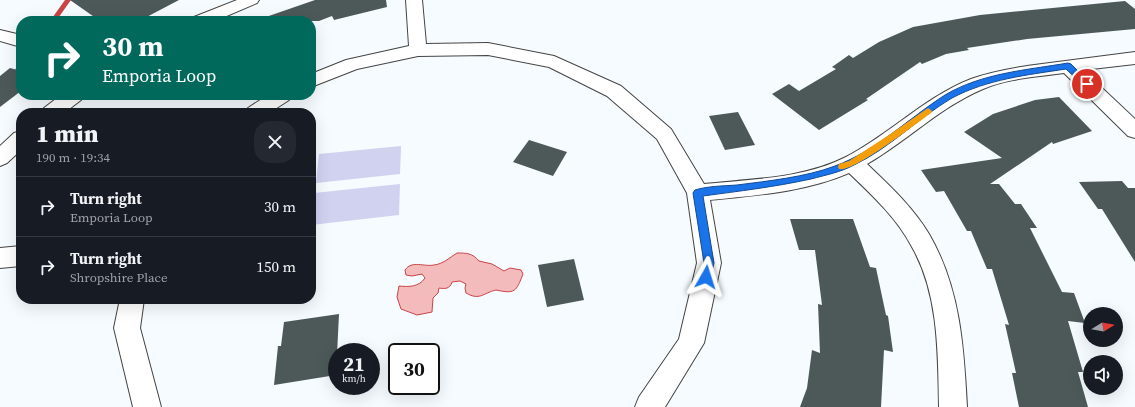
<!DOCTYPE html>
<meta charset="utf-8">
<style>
:root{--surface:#171b24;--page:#242831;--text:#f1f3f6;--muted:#9ea1a6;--line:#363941}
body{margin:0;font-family:"Source Serif 4",serif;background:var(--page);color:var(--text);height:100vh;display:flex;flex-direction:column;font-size:15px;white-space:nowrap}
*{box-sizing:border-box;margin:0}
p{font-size:13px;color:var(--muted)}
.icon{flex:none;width:22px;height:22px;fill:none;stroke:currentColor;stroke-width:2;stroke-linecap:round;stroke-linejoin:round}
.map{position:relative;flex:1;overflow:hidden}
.side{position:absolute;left:16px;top:108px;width:300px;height:196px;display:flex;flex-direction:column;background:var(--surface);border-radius:16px;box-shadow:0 4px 16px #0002}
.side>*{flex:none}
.hud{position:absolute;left:16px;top:16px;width:300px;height:84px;border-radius:16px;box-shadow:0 4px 16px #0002;background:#00695c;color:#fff;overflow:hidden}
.needle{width:26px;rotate:79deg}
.tools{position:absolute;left:1083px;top:307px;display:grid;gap:8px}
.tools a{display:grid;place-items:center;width:40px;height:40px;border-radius:50%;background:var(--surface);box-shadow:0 4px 16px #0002;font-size:20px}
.speed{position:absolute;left:328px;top:343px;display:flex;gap:8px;font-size:20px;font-weight:700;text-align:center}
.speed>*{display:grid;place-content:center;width:52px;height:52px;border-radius:50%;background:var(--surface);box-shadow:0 4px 16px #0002;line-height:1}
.speed small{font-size:10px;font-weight:400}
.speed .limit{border:2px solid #111;border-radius:6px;background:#fff;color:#111}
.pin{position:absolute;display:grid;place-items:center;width:34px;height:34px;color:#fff;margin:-17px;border:2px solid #fff;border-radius:50%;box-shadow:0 1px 4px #0007}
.me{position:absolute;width:44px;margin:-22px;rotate:6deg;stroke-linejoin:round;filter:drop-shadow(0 0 3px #0008)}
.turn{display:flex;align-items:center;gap:14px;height:84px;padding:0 20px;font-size:18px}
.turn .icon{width:52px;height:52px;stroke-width:2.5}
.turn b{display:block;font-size:28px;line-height:34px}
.round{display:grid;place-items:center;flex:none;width:42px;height:42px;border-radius:16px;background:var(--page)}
.overview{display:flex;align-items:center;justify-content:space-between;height:68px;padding:0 20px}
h1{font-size:24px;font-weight:800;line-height:30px}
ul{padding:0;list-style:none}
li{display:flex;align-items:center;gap:12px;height:60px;padding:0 20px;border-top:1px solid var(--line)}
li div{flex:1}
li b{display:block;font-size:15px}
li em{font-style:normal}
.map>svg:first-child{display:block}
.pitch{fill:#d0d2f0}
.water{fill:#f4bbbd;stroke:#c94446}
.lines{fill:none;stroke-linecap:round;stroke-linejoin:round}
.stream{fill:#c94446;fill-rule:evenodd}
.building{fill:#4d5959}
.minor-casing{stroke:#444;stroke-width:2}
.minor{fill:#fff;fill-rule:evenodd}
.route{fill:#1a73e8;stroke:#114b97}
.slow{fill:#f59e0b}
</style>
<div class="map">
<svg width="1135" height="407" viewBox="0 0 1135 407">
<rect width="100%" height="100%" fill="#f5fbff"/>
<!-- pitch -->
<g class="pitch">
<polygon points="401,146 400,174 316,183 319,154"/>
<polygon points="400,184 399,215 311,225 314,193"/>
</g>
<!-- water -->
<path class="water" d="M457 253C467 253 472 253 479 261L492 264 504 271 510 268 521 270 523 274C516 292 515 294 496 290 483 293 480 301 466 293L465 288 466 284 460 281 452 282C450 289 445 289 439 288L438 293 433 298 432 312 417 315 401 309 397 297 399 286C409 287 419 287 425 278L422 274 412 276 406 275 405 270C412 260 424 267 434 265 443 264 449 258 457 253Z"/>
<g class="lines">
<!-- stream -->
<g class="stream">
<polygon points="65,0 71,0 56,21 50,21"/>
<polygon points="21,62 21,69 19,72 0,87 0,82 15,70 19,63"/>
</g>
</g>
<!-- building -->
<g class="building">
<polygon points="70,0 179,0 139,21 100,21"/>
<polygon points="315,0 386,0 387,7 334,20 332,16 319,21 264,21 263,18"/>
<polygon points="1125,1 1135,9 1135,29 1027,39 967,48 969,50 946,54 922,64 920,62 866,99 868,100 819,130 772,94 789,84 799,91 836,69 832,67 849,55 853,58 879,42 913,27 980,15"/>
<polygon points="10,68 21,71 21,91 0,107 0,76"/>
<polygon points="1059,97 1092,131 1053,144 1052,142 990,184 999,184 1015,204 1021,204 1037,228 1030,228 1062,292 1074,293 1085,323 1068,321 1083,372 1078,372 1088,407 1019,407 1012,373 1016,373 1005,324 1009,325 992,269 987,269 971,231 967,231 944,191 936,192 921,170 1002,158 964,132 993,114 1035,100"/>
<polygon points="738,112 755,145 725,150 709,116"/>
<polygon points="529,140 567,152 553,176 513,162"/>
<polygon points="1122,181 1128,188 1135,188 1135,262 1102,209 1098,209 1079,182"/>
<polygon points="790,219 853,219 870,267 876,268 886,315 888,316 893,352 884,350 881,407 800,407 807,388 812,350 820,353 818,304 822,305 815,250 799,250"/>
<polygon points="574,259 584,300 547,307 538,265"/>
<polygon points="339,314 336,375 274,385 278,346 281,346 284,322"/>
</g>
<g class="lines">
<!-- minor casing -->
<g class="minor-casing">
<g id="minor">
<polygon points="237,0 259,0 257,3 215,21 192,21 194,17"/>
<path d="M406 0H422L426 44 488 43 554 56 621 86 671 129 704 184C750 179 803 179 846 157 890 134 925 97 971 79 994 71 1018 67 1042 64 1073 60 1104 56 1135 52V64L1083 70 1135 119V138L1128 136 1064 73C1037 77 1008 78 983 89 940 107 907 141 867 164 889 185 913 207 929 234 960 287 964 347 967 407H939C938 354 939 294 912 247 897 218 872 195 849 173 805 192 757 195 710 200L721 263 704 343 665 407H635L639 397 679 339 697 263 687 193 657 139 607 96 549 67 488 55 418 56 357 69 311 87V74L346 60 409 46Z"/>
<polygon points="0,30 21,35 21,47 0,41"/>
<polygon points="61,95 84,95 81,100 64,113 41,113 44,108"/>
<polygon points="268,95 292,95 289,100 269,113 245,113 248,108"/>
<polygon points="21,131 21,150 7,163 0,166 0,146 14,133"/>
<polygon points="21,246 21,266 0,268 0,248"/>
<polygon points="120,299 144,299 140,328 161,407 133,407 114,328"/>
</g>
</g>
<!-- minor -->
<use href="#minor" class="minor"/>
</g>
<!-- route -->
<path class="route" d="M1068 63 1071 64 1090 83V86H1084L1066 69C1027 75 988 79 952 98 918 118 890 148 854 165 841 172 826 175 811 179 774 187 740 191 703 196L714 263 710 280 706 281 702 280 701 277 704 263 693 193 695 190C708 186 723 186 737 185 768 181 806 177 835 166 876 151 909 118 945 95 982 73 1027 70 1068 63Z"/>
<!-- slow -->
<path class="slow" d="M928 108 932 111 931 113C917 123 853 173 839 169L838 167 839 164 849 161 889 135Z"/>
</svg>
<div class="tools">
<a><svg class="needle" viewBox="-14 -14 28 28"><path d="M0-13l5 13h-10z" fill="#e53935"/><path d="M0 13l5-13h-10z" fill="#9ea1a6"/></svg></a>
<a><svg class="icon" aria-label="sound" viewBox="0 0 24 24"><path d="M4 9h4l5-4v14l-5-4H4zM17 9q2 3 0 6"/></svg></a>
</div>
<div class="speed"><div>21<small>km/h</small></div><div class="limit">30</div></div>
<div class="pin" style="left:1087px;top:84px;background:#d93025"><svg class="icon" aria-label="arrive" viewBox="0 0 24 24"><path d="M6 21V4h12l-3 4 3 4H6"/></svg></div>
<svg class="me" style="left:706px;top:277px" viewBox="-20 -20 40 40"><path d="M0-17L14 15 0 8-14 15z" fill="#1a73e8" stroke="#fff" stroke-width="4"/></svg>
<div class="hud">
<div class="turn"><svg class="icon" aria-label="right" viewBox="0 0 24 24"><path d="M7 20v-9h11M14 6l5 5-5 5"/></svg><div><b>30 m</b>Emporia Loop</div></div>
</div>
<section class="side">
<div class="overview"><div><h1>1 min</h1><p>190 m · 19:34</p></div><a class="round"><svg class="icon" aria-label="close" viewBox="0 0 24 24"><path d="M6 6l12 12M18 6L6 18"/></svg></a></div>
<ul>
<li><svg class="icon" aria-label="right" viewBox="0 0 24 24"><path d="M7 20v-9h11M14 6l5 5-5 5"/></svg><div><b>Turn right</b><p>Emporia Loop</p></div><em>30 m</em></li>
<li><svg class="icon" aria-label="right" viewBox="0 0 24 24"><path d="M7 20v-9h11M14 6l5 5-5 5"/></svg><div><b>Turn right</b><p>Shropshire Place</p></div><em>150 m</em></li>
</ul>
</section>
</div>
